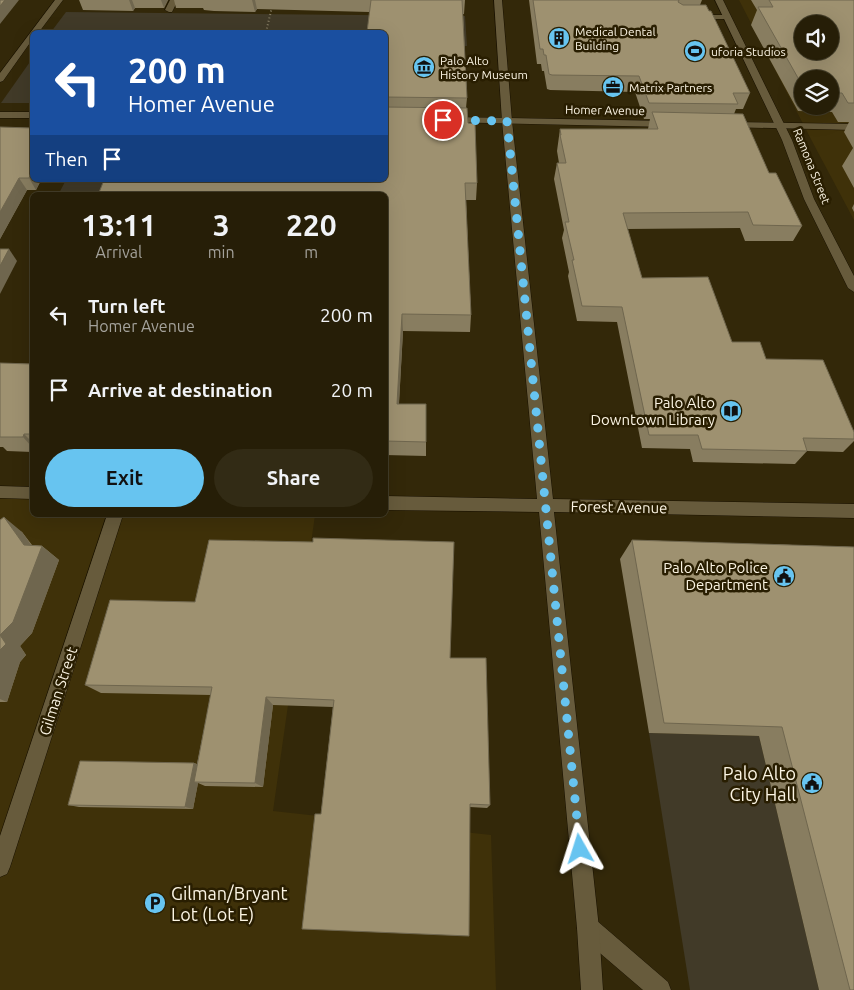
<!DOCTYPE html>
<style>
:root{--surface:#261e07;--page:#322b15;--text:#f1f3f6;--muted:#a4a29b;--line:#423c28;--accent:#67c4f0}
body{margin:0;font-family:Ubuntu,sans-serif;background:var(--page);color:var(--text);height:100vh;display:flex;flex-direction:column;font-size:19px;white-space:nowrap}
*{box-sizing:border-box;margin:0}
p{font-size:16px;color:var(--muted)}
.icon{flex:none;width:28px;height:28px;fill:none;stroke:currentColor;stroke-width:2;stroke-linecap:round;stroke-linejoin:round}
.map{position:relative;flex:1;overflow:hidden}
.side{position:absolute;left:30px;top:192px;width:358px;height:325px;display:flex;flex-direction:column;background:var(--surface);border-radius:8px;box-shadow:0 5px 20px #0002,0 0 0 1px var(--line)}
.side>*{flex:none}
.top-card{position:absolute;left:30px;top:30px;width:358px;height:152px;border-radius:8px;box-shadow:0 5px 20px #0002,0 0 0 1px var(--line);background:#1a4fa0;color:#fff;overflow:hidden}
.controls{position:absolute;left:794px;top:15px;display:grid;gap:10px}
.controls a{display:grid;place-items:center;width:45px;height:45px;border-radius:50%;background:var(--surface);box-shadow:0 5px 20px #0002,0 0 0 1px var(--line);font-size:25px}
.pin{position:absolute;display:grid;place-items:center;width:42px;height:42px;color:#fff;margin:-21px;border:2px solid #fff;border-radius:50%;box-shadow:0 1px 5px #0007}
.me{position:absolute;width:55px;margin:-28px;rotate:354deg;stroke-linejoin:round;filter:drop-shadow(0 0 4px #0008)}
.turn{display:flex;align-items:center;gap:18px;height:105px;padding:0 15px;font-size:22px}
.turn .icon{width:65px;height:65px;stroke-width:2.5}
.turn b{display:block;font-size:35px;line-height:42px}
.then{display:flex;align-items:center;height:48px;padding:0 15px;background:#0003;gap:10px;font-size:19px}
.eta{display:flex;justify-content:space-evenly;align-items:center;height:85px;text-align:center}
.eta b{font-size:30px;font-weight:700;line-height:35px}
.action{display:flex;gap:10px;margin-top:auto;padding:10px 15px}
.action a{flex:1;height:58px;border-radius:30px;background:var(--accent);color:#111;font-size:20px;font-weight:700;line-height:58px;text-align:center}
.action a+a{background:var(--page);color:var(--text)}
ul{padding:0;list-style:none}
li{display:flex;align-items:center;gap:15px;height:75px;padding:0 15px}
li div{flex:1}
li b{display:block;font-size:19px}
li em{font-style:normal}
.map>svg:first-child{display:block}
.built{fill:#3f3109;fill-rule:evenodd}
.green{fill:#413a28}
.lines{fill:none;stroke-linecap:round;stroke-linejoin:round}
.service-casing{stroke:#191100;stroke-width:1}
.minor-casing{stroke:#191100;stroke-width:1}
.tertiary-casing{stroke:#191100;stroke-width:1}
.path{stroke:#887f66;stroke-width:2;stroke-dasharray:1 2.5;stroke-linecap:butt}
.service{fill:#675b3c;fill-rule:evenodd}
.minor{fill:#675b3c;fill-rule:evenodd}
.tertiary{fill:#675b3c;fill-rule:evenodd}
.wall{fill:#887d60;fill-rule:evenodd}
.shaded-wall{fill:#6f664e}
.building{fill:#9e9170;stroke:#6f664e;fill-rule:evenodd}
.route{stroke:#67c4f0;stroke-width:9;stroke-dasharray:0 16.2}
.labels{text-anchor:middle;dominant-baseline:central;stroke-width:5;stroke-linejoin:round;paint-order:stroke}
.far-poi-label{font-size:12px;fill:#fbf4e3;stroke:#291e01;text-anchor:start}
.far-street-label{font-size:12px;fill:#fbf4e3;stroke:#291e01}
.poi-label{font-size:15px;fill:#fbf4e3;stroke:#291e01;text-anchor:end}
.street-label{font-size:15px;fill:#fbf4e3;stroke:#291e01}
.near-poi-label{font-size:18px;fill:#fbf4e3;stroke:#291e01;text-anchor:end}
</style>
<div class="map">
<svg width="854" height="990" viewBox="0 0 854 990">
<rect width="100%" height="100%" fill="#332809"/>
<!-- built -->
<g class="built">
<path d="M739 0H854V220L813 143ZM802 24H830V51H802ZM802 79H830V106H802Z"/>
<polygon points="0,492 32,493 32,515 315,515 273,811 491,835 496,990 0,990"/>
</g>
<!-- green -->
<g class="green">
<polygon points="66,12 465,16 467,46 385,45 385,32 51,32"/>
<polygon points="32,59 32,103 1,103"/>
<polygon points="66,180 224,180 219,195 58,195"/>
<polygon points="649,733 759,736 819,990 690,990"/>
</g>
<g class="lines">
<!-- service casing -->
<g class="service-casing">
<g id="service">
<polygon points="170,0 178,0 172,12 169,12 165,10"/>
<polygon points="691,15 727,15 731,17 727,19 691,19"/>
<polygon points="588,917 596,920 668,982 671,990 643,990 580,936 577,928 580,920"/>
</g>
</g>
<!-- minor casing -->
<g class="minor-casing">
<g id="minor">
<polygon points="55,0 63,0 39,32 32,32 32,40 3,81 0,82 0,73"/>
<polygon points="494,0 502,0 512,121 553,499 854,504 854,518 554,512 599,928 603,990 581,990 577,928 539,512 385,510 385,496 537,499 502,121"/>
<polygon points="715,0 723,0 792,140 814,199 854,276 854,292 848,288 804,199 782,140"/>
<polygon points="0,486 32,487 32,499 0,498"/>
<polygon points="107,515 123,515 10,867 7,874 0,877 0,836"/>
</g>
</g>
<!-- tertiary casing -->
<g class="tertiary-casing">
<g id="tertiary">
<rect x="0" y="112" width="32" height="6"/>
<polygon points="449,117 668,121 673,124 668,127 446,122 446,118"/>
<polygon points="729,122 854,124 854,130 726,127 726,123"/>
</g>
</g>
<!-- path -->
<polyline class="path" points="266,32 272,7"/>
<!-- service -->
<use href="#service" class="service"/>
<!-- minor -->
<use href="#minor" class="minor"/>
<!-- tertiary -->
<use href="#tertiary" class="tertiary"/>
</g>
<!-- wall -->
<g class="wall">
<polygon points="79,0 168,0 164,8 135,8 133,11 83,10"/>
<polygon points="174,0 465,0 464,14 463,14 467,98 466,108 468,123 477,183 476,200 466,200 471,315 470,332 403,331 399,404 426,404 426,456 385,455 385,32 369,12 257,9 255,12 214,11 204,10 203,8 176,8"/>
<polygon points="529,0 702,0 700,5 750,93 743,109 736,109 734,114 769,173 802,226 793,241 745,241 740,228 627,229 642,278 732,342 766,359 854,432 854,441 843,452 807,451 795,464 693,462 690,449 642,448 617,322 577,321 568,276 569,272 562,238 564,230 554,179 557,163 559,163 557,151 560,129 648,129 650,119 644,119 635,92 550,90 547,89 544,71 542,71 541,64 537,64"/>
<path d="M751 0H854V188L842 166 853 148 844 132 849 122H838L832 112 798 111 751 25 757 10ZM802 79H830V106H802Z"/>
<polygon points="0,127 32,180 41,180 36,190 27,190 0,239"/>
<polygon points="854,204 854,212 852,208"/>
<polygon points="0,363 32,364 32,452 7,451 3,447 0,447"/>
<polygon points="0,520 22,532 32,545 42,546 59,560 32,633 20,646 26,655 20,662 7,702 0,702"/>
<polygon points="632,540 854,547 854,990 819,990 759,736 649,733 620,559"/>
<polygon points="450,658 490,805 487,808 470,807 321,814 333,707 273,705 263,787 205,786 198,783 193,809 79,807 68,805 194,763 197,764 211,695 101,693 85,685"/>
</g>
<!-- shaded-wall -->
<g class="shaded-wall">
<polygon points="5,0 19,0 0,24 0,6"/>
<polygon points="129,0 132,0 135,8 133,11"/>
<polygon points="161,0 168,0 164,8"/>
<polygon points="252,0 255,0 257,9 255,12"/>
<polygon points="32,171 32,180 41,180 36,190 29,178"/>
<polygon points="19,178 27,190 0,239 0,212"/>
<polygon points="9,249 17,261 0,294 0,266"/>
<polygon points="402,314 403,331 398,419 397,404"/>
<polygon points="24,434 32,442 32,447 23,437"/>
<polygon points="4,517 22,532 38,555 42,546 59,560 32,633 20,646 26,655 20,662 7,702 0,699 0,635 24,545"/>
<polygon points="266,697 273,705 263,787 255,783"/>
<polygon points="194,763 201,766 194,782 198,783 193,809 185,807"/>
</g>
<!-- building -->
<g class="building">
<polygon points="0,0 5,0 0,6"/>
<polygon points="371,0 462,0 467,98 385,97 385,32 367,32"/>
<polygon points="533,0 679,0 678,2 683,5 706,5 709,11 711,11 750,93 733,93 738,104 649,103 639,76 552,75 549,74 546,55 544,55 543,49 540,49"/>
<path d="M769 0H854V103H848L842 93H830V79H802V85L758 7H773ZM802 24H830V51H802Z"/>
<polygon points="385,107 467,108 468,123 475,124 477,183 465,183 471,315 402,314 397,404 426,404 426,442 385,441 385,195 98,195 104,180 385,180"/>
<polygon points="652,112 743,114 769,173 776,173 802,226 753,225 748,212 623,213 642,278 708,277 732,342 760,342 766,359 823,360 854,432 854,439 803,438 807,451 702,449 698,435 649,435 622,307 582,306 572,260 574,260 565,222 569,222 557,163 566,163 560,135 561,135 560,129 658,129"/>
<polygon points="0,127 32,128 32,171 29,178 19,178 0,212"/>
<polygon points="0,249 9,249 0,266"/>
<polygon points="0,363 32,364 32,434 24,434 23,437 0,437"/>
<polygon points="4,517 24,545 42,546 13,622 0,635 6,644 0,650 0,520"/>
<polygon points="313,538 454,542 450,658 486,658 490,805 470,804 469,936 302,929 315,814 321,814 334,700 266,697 255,783 194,782 212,687 85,685 110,600 195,602 209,540 313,542"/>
<polygon points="632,540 854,547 854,990 850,990 782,727 664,723"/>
<polygon points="80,761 194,763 185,807 68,805"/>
</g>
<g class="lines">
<!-- route -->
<polyline class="route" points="443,120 507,121 580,849"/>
</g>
<!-- icons -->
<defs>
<g id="building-disc" transform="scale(1.125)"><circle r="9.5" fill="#67c4f0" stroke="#291e01"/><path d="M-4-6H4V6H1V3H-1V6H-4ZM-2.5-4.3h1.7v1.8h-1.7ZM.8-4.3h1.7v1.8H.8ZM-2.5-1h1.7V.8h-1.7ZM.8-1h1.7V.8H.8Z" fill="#111"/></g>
<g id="stadium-disc" transform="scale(1.125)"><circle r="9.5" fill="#67c4f0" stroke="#291e01"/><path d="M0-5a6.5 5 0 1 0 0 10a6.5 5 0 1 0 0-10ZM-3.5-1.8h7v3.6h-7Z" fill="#111"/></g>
<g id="museum-disc" transform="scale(1.125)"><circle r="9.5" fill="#67c4f0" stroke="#291e01"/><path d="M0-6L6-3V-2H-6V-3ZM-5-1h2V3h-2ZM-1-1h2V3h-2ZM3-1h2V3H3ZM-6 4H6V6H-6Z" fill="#111"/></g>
<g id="office-disc" transform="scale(1.125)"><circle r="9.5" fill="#67c4f0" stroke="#291e01"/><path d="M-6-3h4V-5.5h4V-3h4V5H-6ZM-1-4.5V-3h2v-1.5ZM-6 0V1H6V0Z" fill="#111"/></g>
<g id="library-disc" transform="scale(1.125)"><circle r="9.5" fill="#67c4f0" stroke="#291e01"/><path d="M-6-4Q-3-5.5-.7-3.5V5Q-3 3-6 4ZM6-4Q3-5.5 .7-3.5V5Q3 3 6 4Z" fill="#111"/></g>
<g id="civic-disc" transform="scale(1.125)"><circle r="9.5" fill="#67c4f0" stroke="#291e01"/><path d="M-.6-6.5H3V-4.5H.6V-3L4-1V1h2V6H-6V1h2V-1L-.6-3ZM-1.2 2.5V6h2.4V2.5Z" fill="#111"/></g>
<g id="parking-disc" transform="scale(1.125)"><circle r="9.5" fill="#67c4f0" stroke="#291e01"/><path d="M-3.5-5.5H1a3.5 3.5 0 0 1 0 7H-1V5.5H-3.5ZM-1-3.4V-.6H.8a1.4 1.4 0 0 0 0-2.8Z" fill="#111"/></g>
</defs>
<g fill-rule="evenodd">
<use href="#building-disc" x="559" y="38"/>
<use href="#stadium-disc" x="695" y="51"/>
<use href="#museum-disc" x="424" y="67"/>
<use href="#office-disc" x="613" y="87"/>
<use href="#library-disc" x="731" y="411"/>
<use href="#civic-disc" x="784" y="576"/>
<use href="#civic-disc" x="812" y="783"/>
<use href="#parking-disc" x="155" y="903"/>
</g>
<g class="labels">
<!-- far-poi labels -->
<g class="far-poi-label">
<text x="575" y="31">Medical Dental<tspan x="575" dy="14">Building</tspan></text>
<text x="711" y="51">uforia Studios</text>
<text x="440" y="60">Palo Alto<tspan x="440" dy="14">History Museum</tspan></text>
<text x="629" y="87">Matrix Partners</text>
</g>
<!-- far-street labels -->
<g class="far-street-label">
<text transform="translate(605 110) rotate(1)">Homer Avenue</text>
<text transform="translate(812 166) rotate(68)">Ramona Street</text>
</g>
<!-- poi labels -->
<g class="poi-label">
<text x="715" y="402">Palo Alto<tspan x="715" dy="17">Downtown Library</tspan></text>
<text x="768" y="567">Palo Alto Police<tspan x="768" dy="17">Department</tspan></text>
</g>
<!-- street labels -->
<g class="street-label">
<text transform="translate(619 507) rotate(1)">Forest Avenue</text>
<text transform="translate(58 691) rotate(-72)">Gilman Street</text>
</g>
<!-- near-poi labels -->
<g class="near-poi-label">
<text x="796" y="773">Palo Alto<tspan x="796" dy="21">City Hall</tspan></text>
<text x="171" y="893" text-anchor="start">Gilman/Bryant<tspan x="171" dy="21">Lot (Lot E)</tspan></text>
</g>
</g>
</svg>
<div class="controls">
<a><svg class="icon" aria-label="sound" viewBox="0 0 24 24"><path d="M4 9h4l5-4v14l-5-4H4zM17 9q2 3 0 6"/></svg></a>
<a><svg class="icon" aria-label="layers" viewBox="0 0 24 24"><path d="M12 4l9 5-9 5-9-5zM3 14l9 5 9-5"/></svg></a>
</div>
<div class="pin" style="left:443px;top:120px;background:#d93025"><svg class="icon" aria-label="arrive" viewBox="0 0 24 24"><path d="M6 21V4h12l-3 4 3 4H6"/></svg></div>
<svg class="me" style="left:580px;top:849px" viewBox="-20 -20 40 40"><path d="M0-17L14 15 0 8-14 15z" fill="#67c4f0" stroke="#fff" stroke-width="4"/></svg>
<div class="top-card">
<div class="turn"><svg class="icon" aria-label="left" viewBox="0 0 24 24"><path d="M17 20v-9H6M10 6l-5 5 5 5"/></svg><div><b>200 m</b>Homer Avenue</div></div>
<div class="then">Then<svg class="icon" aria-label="arrive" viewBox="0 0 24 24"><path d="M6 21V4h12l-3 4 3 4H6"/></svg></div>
</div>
<section class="side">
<div class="eta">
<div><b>13:11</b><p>Arrival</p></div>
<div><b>3</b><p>min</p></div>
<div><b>220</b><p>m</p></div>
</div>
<ul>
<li><svg class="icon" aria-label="left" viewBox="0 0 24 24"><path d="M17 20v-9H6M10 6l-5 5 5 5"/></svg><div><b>Turn left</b><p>Homer Avenue</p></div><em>200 m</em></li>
<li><svg class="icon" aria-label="arrive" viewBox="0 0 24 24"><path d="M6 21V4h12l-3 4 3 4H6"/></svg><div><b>Arrive at destination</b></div><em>20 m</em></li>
</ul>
<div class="action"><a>Exit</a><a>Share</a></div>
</section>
</div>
